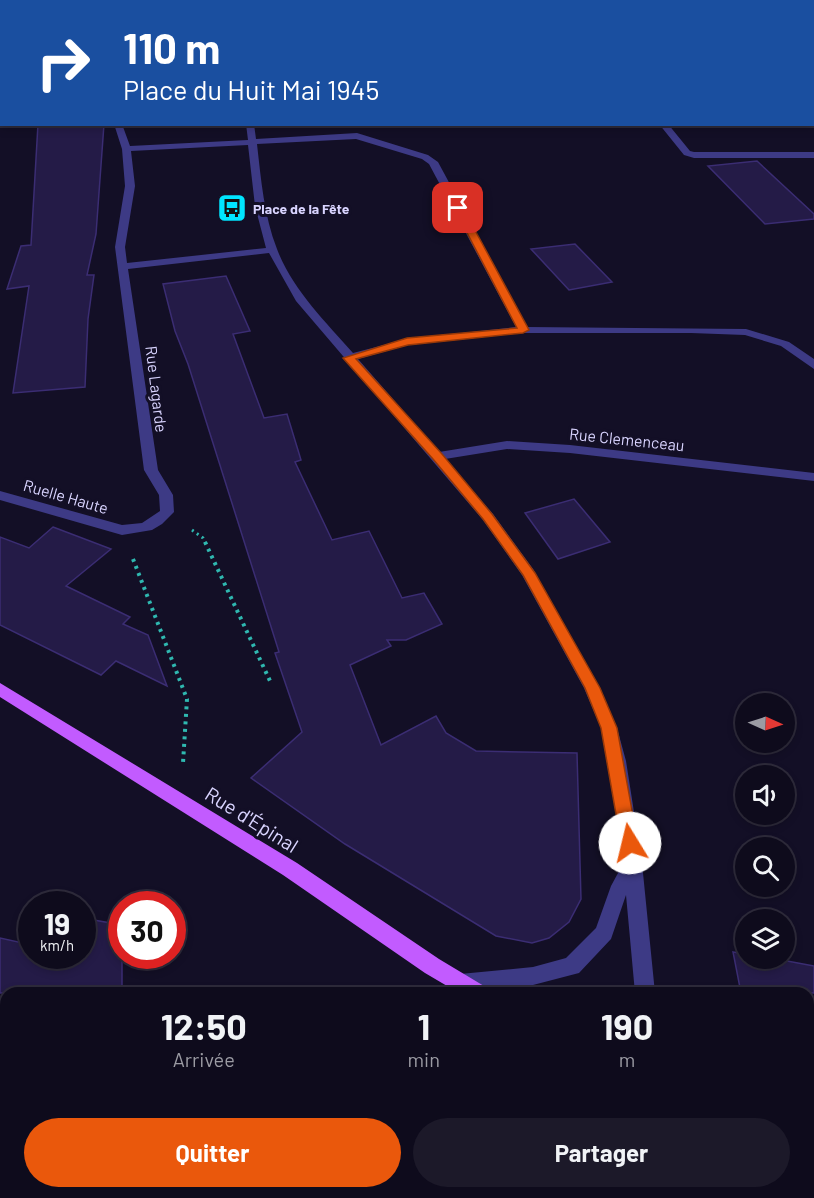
<!DOCTYPE html>
<html lang="fr">
<meta charset="utf-8">
<style>
:root{--surface:#0e0b1c;--page:#1c1929;--text:#f1f3f6;--muted:#9b9ba3;--line:#2e2b3b;--accent:#ea580c}
body{margin:0;font-family:Barlow,sans-serif;background:var(--page);color:var(--text);height:100vh;display:flex;flex-direction:column;font-size:22px;white-space:nowrap}
*{box-sizing:border-box;margin:0}
p{font-size:20px;color:var(--muted)}
.icon{flex:none;width:33px;height:33px;fill:none;stroke:currentColor;stroke-width:2;stroke-linecap:round;stroke-linejoin:round}
.map{position:relative;flex:1;overflow:hidden}
.drawer{position:absolute;left:0px;top:987px;width:814px;height:212px;display:flex;flex-direction:column;background:var(--surface);border-radius:18px 18px 0 0;box-shadow:0 3px 9px #0003,0 0 0 2px var(--line)}
.drawer>*{flex:none}
.banner{position:absolute;left:0px;top:0px;width:814px;height:126px;box-shadow:0 3px 9px #0003,0 0 0 2px var(--line);background:#1a4fa0;color:#fff;overflow:hidden}
.needle{width:39px;rotate:93deg}
.controls{position:absolute;left:735px;top:693px;display:grid;gap:12px}
.controls a{display:grid;place-items:center;width:60px;height:60px;border-radius:50%;background:var(--surface);box-shadow:0 3px 9px #0003,0 0 0 2px var(--line);font-size:30px}
.speed{position:absolute;left:18px;top:891px;display:flex;gap:12px;font-size:30px;font-weight:700;text-align:center}
.speed>*{display:grid;place-content:center;width:78px;height:78px;border-radius:50%;background:var(--surface);box-shadow:0 3px 9px #0003,0 0 0 2px var(--line);line-height:1}
.speed small{font-size:15px;font-weight:400}
.speed .limit{border:9px solid #d22;background:#fff;color:#111}
.pin{position:absolute;display:grid;place-items:center;width:51px;height:51px;color:#fff;margin:-26px;border-radius:12px;box-shadow:0 3px 9px #0006}
.me{position:absolute;width:66px;margin:-33px;rotate:351deg;stroke-linejoin:round;filter:drop-shadow(0 0 4px #0008)}
.turn{display:flex;align-items:center;gap:21px;height:126px;padding:0 24px;font-size:27px}
.turn .icon{width:78px;height:78px;stroke-width:2.5}
.turn b{display:block;font-size:42px;line-height:51px}
.eta{display:flex;justify-content:space-evenly;align-items:center;height:102px;text-align:center}
.eta b{font-size:36px;font-weight:700;line-height:42px}
.cta{display:flex;gap:12px;margin-top:auto;padding:12px 24px}
.cta a{flex:1;height:69px;border-radius:36px;background:var(--accent);color:#fff;font-size:24px;font-weight:700;line-height:69px;text-align:center}
.cta a+a{background:var(--page);color:var(--text)}
.map>svg:first-child{display:block}
.building{fill:#241b47;stroke:#3b2d73;stroke-width:1.5}
.lines{fill:none;stroke-linecap:round;stroke-linejoin:round}
.path-far1{stroke:#2fb8b0;stroke-width:3;stroke-dasharray:2 4;stroke-linecap:butt}
.path{stroke:#2fb8b0;stroke-width:4;stroke-dasharray:3 4.5;stroke-linecap:butt}
.minor{fill:#3d3a85;fill-rule:evenodd}
.major{fill:#c25bff;fill-rule:evenodd}
.route{fill:#ea580c;stroke:#983908;stroke-width:1.5}
.labels{text-anchor:middle;dominant-baseline:central;stroke-width:6;stroke-linejoin:round;paint-order:stroke}
.far-poi-label{font-size:14px;font-weight:bold;fill:#d9d4ff;stroke:#130f26;text-anchor:start}
.street-label{font-size:16px;fill:#d9d4ff;stroke:#130f26}
.near-street-label{font-size:20px;fill:#d9d4ff;stroke:#130f26}
</style>
<div class="map">
<svg width="814" height="1198" viewBox="0 0 814 1198">
<rect width="100%" height="100%" fill="#130f26"/>
<!-- building -->
<g class="building">
<polygon points="38,124 104,124 96,234 87,275 94,275 88,319 85,387 13,393 29,286 7,289 21,246 31,245"/>
<polygon points="757,161 814,214 814,219 765,224 708,166"/>
<polygon points="575,244 612,282 569,290 531,249"/>
<polygon points="226,276 250,331 233,334 264,418 287,414 301,460 295,462 332,540 369,531 402,598 424,593 442,624 406,640 387,640 391,646 350,665 381,745 436,716 446,733 476,751 577,753 581,899 569,922 549,938 532,943 496,936 345,844 251,778 302,732 275,653 279,652 188,364 175,331 163,284"/>
<polygon points="574,499 610,542 558,559 525,513"/>
<polygon points="53,527 111,549 66,586 130,617 123,624 148,635 167,686 116,661 101,675 0,625 0,537 29,548"/>
<polygon points="82,918 122,925 122,993 0,993 0,938 32,945 32,956 82,956"/>
<polygon points="733,952 746,954 746,958 771,958 814,966 814,993 741,993"/>
</g>
<g class="lines">
<!-- path-far1 -->
<polyline class="path-far1" points="192,530 203,538 206,544"/>
<!-- path -->
<g class="path">
<polyline points="205,542 271,683"/>
<polyline points="133,559 187,699 183,763"/>
</g>
<!-- minor -->
<g class="minor">
<polygon points="23,0 30,0 31,2 24,2"/>
<rect x="153" y="0" width="6" height="2"/>
<polygon points="316,0 322,0 315,2"/>
<polygon points="464,0 472,0 463,2"/>
<rect x="813" y="80" width="1" height="4"/>
<path d="M114 124H122L130 146 248 140 246 124H254L256 139 357 133 428 155 438 162 527 327 746 329 789 342 814 359V369L781 346 745 335 691 333H523L408 345 358 359 439 452 507 441 570 445 814 473V481L570 453 507 449 445 459 493 514 533 569 600 688 617 728 626 761 642 863 655 993H635L626 895 611 939 579 973 533 985 460 992 453 990 450 983 453 976 460 974 533 967 566 958 596 928 611 886 624 862 608 761 601 728 584 688 522 575 483 520 296 301 269 253 128 269 158 470 173 495 174 512 162 524 152 530 122 535 0 500V491L122 525 142 523 160 511 159 495 144 470 115 247 125 186 122 149ZM356 139 422 159 429 164 516 327 407 339 353 353C325 321 292 289 277 249 264 216 261 179 257 144ZM248 145 255 206 266 248 127 263 125 247 135 186 131 151Z"/>
<polygon points="659,124 668,124 690,151 694,152 814,152 814,158 694,158 684,155"/>
<rect x="658" y="1192" width="24" height="6"/>
</g>
<!-- major -->
<g class="major">
<polygon points="0,683 297,863 439,959 484,986 487,993 459,993 425,973 283,875 0,697"/>
<polygon points="808,1173 814,1175 814,1198 801,1192 808,1192"/>
</g>
</g>
<!-- route -->
<polygon class="route" points="458,206 463,208 529,330 523,333 408,345 356,359 442,454 492,514 535,573 600,688 617,728 638,843 635,848 630,850 624,848 621,843 601,728 585,688 523,575 483,519 433,459 343,358 407,338 517,328 454,208"/>
<!-- icons -->
<defs>
<g id="bus-square" transform="scale(1.5)"><rect x="-9" y="-9" width="18" height="18" rx="4" fill="#00e5ff" stroke="#130f26"/><path d="M-5-6H5V4H4V6H2V4H-2V6H-4V4H-5ZM-3.5-4V0h7V-4ZM-3.5 1.2v1.5H-2V1.2ZM2 1.2v1.5H3.5V1.2Z" fill="#111"/></g>
</defs>
<g fill-rule="evenodd">
<use href="#bus-square" x="232" y="208"/>
</g>
<g class="labels">
<!-- far-poi labels -->
<g class="far-poi-label">
<text x="253" y="208">Place de la Fête</text>
</g>
<!-- street labels -->
<g class="street-label">
<text transform="translate(157 389) rotate(83)">Rue Lagarde</text>
<text transform="translate(627 439) rotate(6)">Rue Clemenceau</text>
<text transform="translate(66 496) rotate(16)">Ruelle Haute</text>
</g>
<!-- near-street labels -->
<g class="near-street-label">
<text transform="translate(252 819) rotate(32)">Rue d'Épinal</text>
</g>
</g>
</svg>
<div class="controls">
<a><svg class="needle" viewBox="-14 -14 28 28"><path d="M0-13l5 13h-10z" fill="#e53935"/><path d="M0 13l5-13h-10z" fill="#9b9ba3"/></svg></a>
<a><svg class="icon" aria-label="sound" viewBox="0 0 24 24"><path d="M4 9h4l5-4v14l-5-4H4zM17 9q2 3 0 6"/></svg></a>
<a><svg class="icon" aria-label="search" viewBox="0 0 24 24"><circle cx="10" cy="10" r="6"/><path d="M15 15l6 6"/></svg></a>
<a><svg class="icon" aria-label="layers" viewBox="0 0 24 24"><path d="M12 4l9 5-9 5-9-5zM3 14l9 5 9-5"/></svg></a>
</div>
<div class="speed"><div>19<small>km/h</small></div><div class="limit">30</div></div>
<div class="pin" style="left:458px;top:208px;background:#d93025"><svg class="icon" aria-label="arrive" viewBox="0 0 24 24"><path d="M6 21V4h12l-3 4 3 4H6"/></svg></div>
<svg class="me" style="left:630px;top:843px" viewBox="-20 -20 40 40"><circle r="19" fill="#fff"/><path d="M0-13L10 11 0 6-10 11z" fill="#ea580c"/></svg>
<div class="banner">
<div class="turn"><svg class="icon" aria-label="right" viewBox="0 0 24 24"><path d="M7 20v-9h11M14 6l5 5-5 5"/></svg><div><b>110 m</b>Place du Huit Mai 1945</div></div>
</div>
<section class="drawer">
<div class="eta">
<div><b>12:50</b><p>Arrivée</p></div>
<div><b>1</b><p>min</p></div>
<div><b>190</b><p>m</p></div>
</div>
<div class="cta"><a>Quitter</a><a>Partager</a></div>
</section>
</div>
